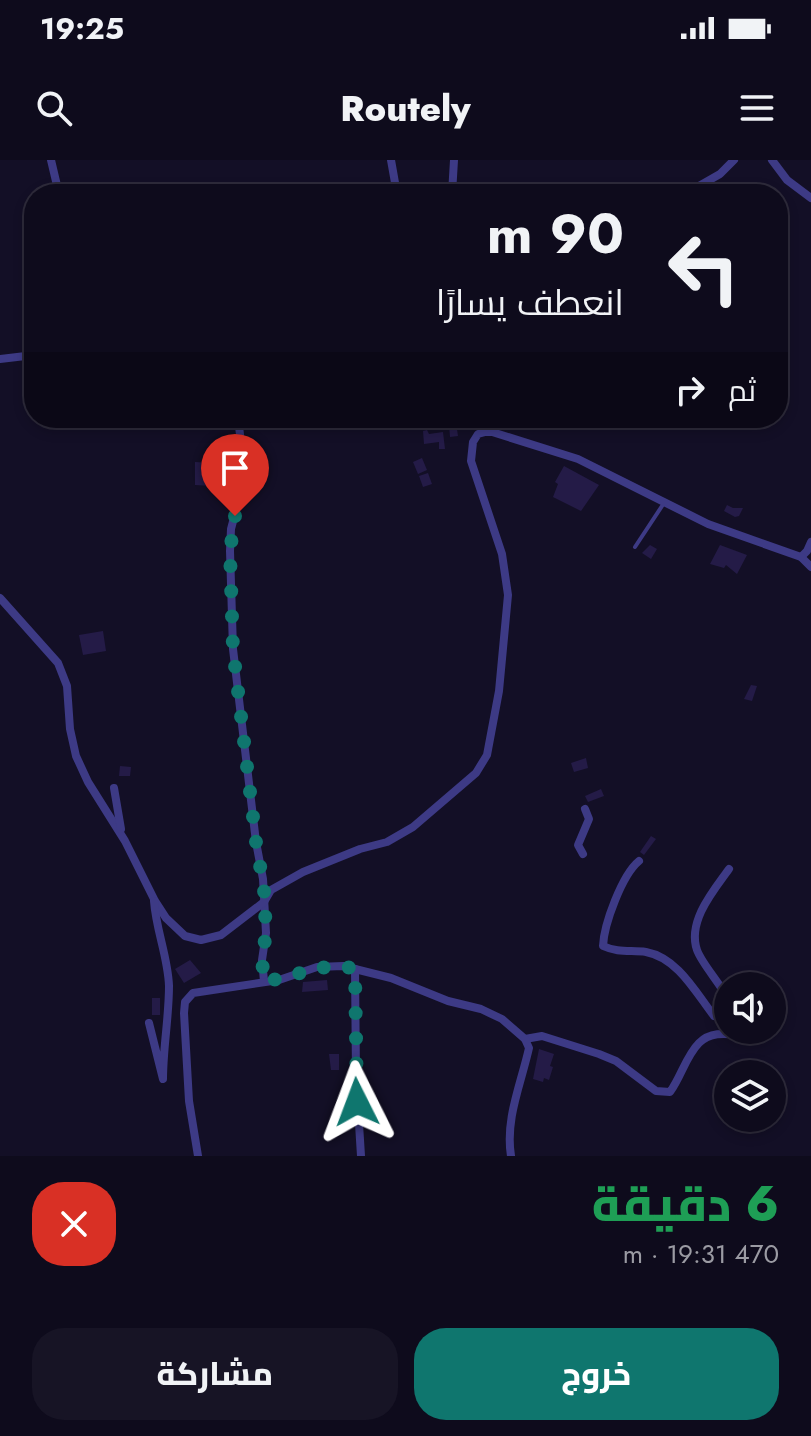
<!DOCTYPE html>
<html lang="ar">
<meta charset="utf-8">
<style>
:root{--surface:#0e0b1c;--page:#171425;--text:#f1f3f6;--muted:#9b9ba3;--line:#2e2b3b;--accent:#0f766e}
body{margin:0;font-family:Jost,Cairo,sans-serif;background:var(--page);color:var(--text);direction:rtl;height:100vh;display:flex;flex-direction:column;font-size:30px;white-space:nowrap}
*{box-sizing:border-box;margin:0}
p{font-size:26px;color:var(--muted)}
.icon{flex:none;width:44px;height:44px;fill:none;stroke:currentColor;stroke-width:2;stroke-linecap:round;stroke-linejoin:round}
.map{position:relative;height:996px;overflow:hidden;direction:ltr}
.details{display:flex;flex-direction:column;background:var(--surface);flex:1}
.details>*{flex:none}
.hud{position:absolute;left:24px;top:24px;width:764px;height:244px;border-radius:32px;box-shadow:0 4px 12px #0003,0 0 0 2px var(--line);direction:rtl;background:#0e0b1c;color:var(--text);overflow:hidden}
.buttons{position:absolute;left:714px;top:812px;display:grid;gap:16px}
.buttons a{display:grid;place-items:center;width:72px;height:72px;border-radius:50%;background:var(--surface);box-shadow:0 4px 12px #0003,0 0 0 2px var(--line);font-size:40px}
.pin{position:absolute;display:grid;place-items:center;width:68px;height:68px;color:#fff;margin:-82px -34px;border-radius:50% 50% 50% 0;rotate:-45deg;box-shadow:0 0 8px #0007}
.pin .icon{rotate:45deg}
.me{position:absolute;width:88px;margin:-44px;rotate:357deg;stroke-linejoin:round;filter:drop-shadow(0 0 6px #0008)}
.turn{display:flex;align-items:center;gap:28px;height:168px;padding:0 32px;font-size:36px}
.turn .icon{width:104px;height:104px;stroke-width:2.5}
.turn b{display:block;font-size:56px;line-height:68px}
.then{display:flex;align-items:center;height:76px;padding:0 32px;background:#0003;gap:16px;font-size:30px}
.round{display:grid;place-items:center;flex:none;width:84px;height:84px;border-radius:32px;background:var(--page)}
.head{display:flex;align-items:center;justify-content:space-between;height:136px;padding:0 32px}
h1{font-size:48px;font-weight:800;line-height:60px;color:#1e9e55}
.button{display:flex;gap:16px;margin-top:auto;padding:16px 32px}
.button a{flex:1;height:92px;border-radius:32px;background:var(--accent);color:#fff;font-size:32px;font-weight:800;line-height:92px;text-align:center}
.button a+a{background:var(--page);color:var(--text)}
.status{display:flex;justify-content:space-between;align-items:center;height:56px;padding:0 40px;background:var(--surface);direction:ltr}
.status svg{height:22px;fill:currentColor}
header{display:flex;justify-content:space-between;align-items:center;height:104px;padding:0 32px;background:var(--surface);font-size:36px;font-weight:800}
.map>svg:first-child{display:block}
.building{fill:#241b47}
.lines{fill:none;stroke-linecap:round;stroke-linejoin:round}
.service{stroke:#3d3a85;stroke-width:4}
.minor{stroke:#3d3a85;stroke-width:8}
.route{stroke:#0f766e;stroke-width:14;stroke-dasharray:0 25.2}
</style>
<div class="status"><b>19:25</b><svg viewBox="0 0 49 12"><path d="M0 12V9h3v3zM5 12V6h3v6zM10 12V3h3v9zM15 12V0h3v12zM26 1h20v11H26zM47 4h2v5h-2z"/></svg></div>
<header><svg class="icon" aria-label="menu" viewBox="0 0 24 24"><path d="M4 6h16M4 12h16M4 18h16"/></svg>Routely<svg class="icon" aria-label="search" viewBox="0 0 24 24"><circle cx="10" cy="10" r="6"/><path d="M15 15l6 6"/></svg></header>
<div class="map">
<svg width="811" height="996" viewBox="0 0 811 996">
<rect width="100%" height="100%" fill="#130f26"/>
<!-- building -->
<g class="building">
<polygon points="424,258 438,258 439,264 428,266"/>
<polygon points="456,263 458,276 450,277 449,265"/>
<polygon points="427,270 429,274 443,272 445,289 439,289 439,282 424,284 423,271"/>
<polygon points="422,298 427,310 418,314 413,302"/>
<polygon points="195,302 213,303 217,307 217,321 212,321 212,326 195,325"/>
<polygon points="564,306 599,325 581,351 553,337 558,324 555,322"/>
<polygon points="428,313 432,324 423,327 419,316"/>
<polygon points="727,345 733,348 743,348 739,356 735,357 724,351"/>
<polygon points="650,385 657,389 651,399 642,393"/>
<polygon points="720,385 747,395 737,414 726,405 724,408 710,404"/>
<polygon points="103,471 106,491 83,495 79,475"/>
<polygon points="751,525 757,526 752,541 744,539"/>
<polygon points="586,598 588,608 574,612 571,603"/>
<polygon points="120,606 131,607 130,616 119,616"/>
<polygon points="601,629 604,636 588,642 585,636"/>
<polygon points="651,676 656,679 644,695 640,692"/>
<polygon points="190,800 201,813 184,823 175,809"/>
<polygon points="327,820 328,830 302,832 303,822"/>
<rect x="152" y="838" width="8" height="17"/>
<polygon points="539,889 554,894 550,906 553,907 549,920 544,918 543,922 533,919"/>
<polygon points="329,894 339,894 339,910 331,910"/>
</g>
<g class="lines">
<!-- service -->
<polyline class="service" points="635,387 664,343"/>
<!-- minor -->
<g class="minor">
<polyline points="51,0 59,34"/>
<polyline points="391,0 397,34"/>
<polyline points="772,0 787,20 811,38"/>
<polyline points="452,34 454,0"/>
<polyline points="685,34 720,14 734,0"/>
<polyline points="0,199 34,195"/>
<polyline points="238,258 245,316 231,369 230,391 233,489 256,682 263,719 266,773 262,800 264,821"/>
<polyline points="801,397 807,391 811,382"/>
<polyline points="0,438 58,503 67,526 70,569 76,596 88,622 125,681 155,741 166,758 185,776 201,780 221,775 264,742 271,730 303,712 360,689 387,682 413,667 476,613 487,595 499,531 508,435 502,394 471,301 473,282 478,274 489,271 578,299 708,364 801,397 811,407"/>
<polyline points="114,628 121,669"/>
<polyline points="583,694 578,685 589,659 585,649"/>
<path d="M639 701C622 715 604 764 603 786 618 793 631 790 646 792 678 798 696 833 714 856L728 859"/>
<polyline points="355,809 356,915 361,996"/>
<path d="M728 839C720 823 702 804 697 790 687 761 714 730 729 709"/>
<path d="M149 863 163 919C163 888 169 857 169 826 168 797 156 770 154 741"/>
<path d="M198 996 189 941 184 853 185 842 193 833 279 820 317 807 343 806 391 818 448 841 481 849 502 859 525 879 542 876 599 894 616 901 656 931 670 932C681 917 686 896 699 883 719 863 749 884 771 871"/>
<path d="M511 996C505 959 521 924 529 888L525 879"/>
</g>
</g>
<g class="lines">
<!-- route -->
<path class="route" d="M235 356 230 391 233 489 256 682 264 729 266 773 262 800 264 821C296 818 323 800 355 809L357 942"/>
</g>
</svg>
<div class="buttons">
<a><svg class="icon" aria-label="sound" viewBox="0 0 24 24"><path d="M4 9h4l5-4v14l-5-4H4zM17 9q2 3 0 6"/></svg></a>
<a><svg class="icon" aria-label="layers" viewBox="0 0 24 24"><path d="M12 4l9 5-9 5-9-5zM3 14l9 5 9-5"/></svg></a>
</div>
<div class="pin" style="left:235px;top:356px;background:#d93025"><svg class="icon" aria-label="arrive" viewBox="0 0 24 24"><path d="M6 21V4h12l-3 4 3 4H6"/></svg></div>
<svg class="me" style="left:357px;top:942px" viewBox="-20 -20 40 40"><path d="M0-17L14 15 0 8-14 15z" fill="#0f766e" stroke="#fff" stroke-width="4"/></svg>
<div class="hud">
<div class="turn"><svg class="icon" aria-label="left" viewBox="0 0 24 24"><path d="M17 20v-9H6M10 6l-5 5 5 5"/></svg><div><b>90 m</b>انعطف يسارًا</div></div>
<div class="then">ثم<svg class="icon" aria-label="right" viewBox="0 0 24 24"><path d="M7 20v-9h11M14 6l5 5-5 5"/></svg></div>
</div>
</div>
<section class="details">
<div class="head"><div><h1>6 دقيقة</h1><p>470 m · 19:31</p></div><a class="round" style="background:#d93025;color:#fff"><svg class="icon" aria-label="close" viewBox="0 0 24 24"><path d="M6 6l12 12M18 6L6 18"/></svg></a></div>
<div class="button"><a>خروج</a><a>مشاركة</a></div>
</section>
